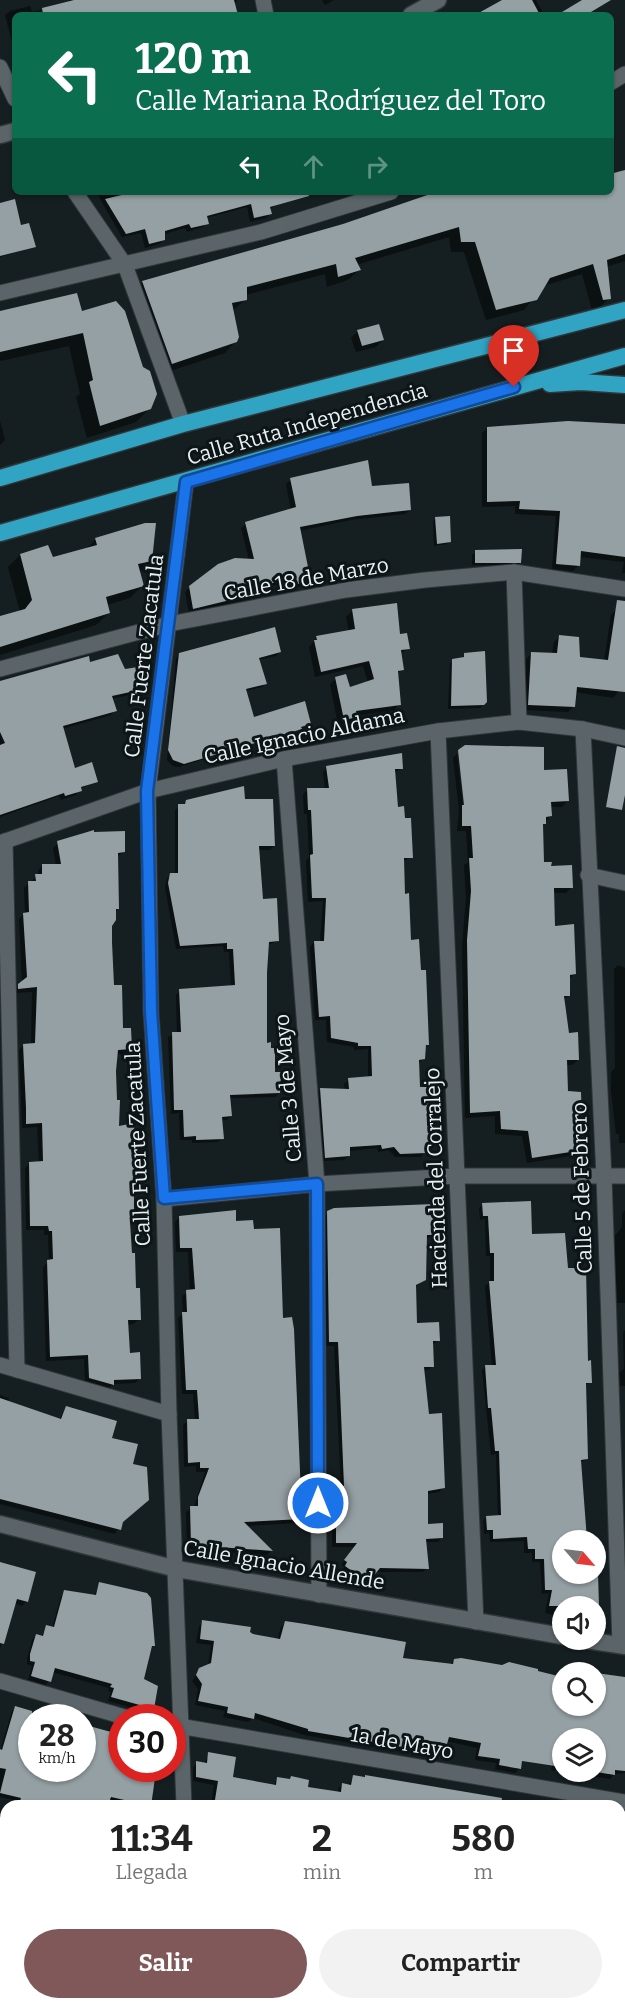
<!DOCTYPE html>
<html lang="es">
<meta charset="utf-8">
<style>
:root{--surface:#fff;--page:#f2f2f2;--text:#222;--muted:#767676;--accent:#815859}
body{margin:0;font-family:Bitter,serif;background:var(--page);color:var(--text);height:100vh;display:flex;flex-direction:column;font-size:22px;white-space:nowrap}
*{box-sizing:border-box;margin:0}
p{font-size:20px;color:var(--muted)}
.icon{flex:none;width:33px;height:33px;fill:none;stroke:currentColor;stroke-width:2;stroke-linecap:round;stroke-linejoin:round}
.map{position:relative;flex:1;overflow:hidden}
.panel{position:absolute;left:0px;top:1800px;width:626px;height:210px;display:flex;flex-direction:column;background:var(--surface);border-radius:18px 18px 0 0;box-shadow:0 2px 4px #0004}
.panel>*{flex:none}
.guide{position:absolute;left:12px;top:12px;width:602px;height:183px;border-radius:9px;box-shadow:0 2px 4px #0004;background:#0b6e4f;color:#fff;overflow:hidden}
.needle{width:39px;rotate:118deg}
.controls{position:absolute;left:552px;top:1530px;display:grid;gap:12px}
.controls a{display:grid;place-items:center;width:54px;height:54px;border-radius:50%;background:var(--surface);box-shadow:0 2px 4px #0004;font-size:30px}
.speed{position:absolute;left:18px;top:1704px;display:flex;gap:12px;font-size:30px;font-weight:700;text-align:center}
.speed>*{display:grid;place-content:center;width:78px;height:78px;border-radius:50%;background:var(--surface);box-shadow:0 2px 4px #0004;line-height:1}
.speed small{font-size:15px;font-weight:400}
.speed .limit{border:9px solid #d22;background:#fff;color:#111}
.pin{position:absolute;display:grid;place-items:center;width:51px;height:51px;color:#fff;margin:-62px -26px;border-radius:50% 50% 50% 0;rotate:-45deg;box-shadow:0 0 6px #0007}
.pin .icon{rotate:45deg}
.me{position:absolute;width:66px;margin:-33px;rotate:0deg;stroke-linejoin:round;filter:drop-shadow(0 0 4px #0008)}
.turn{display:flex;align-items:center;gap:21px;height:126px;padding:0 24px;font-size:27px}
.turn .icon{width:78px;height:78px;stroke-width:2.5}
.turn b{display:block;font-size:42px;line-height:51px}
.lanes{display:flex;align-items:center;height:57px;padding:0 24px;background:#0003;justify-content:center;gap:30px;direction:ltr}
.lanes .off{opacity:.35}
.eta{display:flex;justify-content:space-evenly;align-items:center;height:102px;text-align:center}
.eta b{font-size:36px;font-weight:700;line-height:42px}
.primary-button{display:flex;gap:12px;margin-top:auto;padding:12px 24px}
.primary-button a{flex:1;height:69px;border-radius:36px;background:var(--accent);color:#fff;font-size:24px;font-weight:700;line-height:69px;text-align:center}
.primary-button a+a{background:var(--page);color:var(--text)}
.map>svg:first-child{display:block}
.shadow{fill:#0007}
.building{fill:#95a0a4}
.lines{fill:none;stroke-linecap:round;stroke-linejoin:round}
.minor-casing{stroke:#313739;stroke-width:17}
.tertiary-casing{stroke:#313739;stroke-width:19}
.secondary-casing{stroke:#313739;stroke-width:19}
.primary-casing{stroke:#313739;stroke-width:19}
.minor{stroke:#5b6569;stroke-width:15}
.tertiary{stroke:#5b6569;stroke-width:16}
.secondary{stroke:#5b6569;stroke-width:16}
.primary{stroke:#30a4c2;stroke-width:16}
.route-casing{stroke:#114b97;stroke-width:15}
.route{stroke:#1a73e8;stroke-width:10}
.labels{text-anchor:middle;dominant-baseline:central;stroke-width:6;stroke-linejoin:round;paint-order:stroke}
.street-label{font-size:21px;fill:#ebf1f3;stroke:#0c1518}
</style>
<div class="map">
<svg width="625" height="2010" viewBox="0 0 625 2010">
<rect width="100%" height="100%" fill="#151e21"/>
<!-- shadow -->
<g class="shadow">
<polygon points="69,0 237,0 237,1 234,4 236,15 15,15 15,53 5,15 10,11 30,6 32,12 70,4"/>
<polygon points="322,0 334,0 325,5"/>
<polygon points="505,0 536,0 544,15 480,15"/>
<polygon points="625,171 625,261 606,267 609,298 598,309 592,310 582,274 543,286 524,310 486,320 464,252 451,252 449,237 356,265 359,270 348,280 327,287 325,274 246,295 246,299 232,311 236,341 225,353 161,374 132,294 142,283 343,226 441,192 525,192 526,197 542,192 610,192"/>
<polygon points="96,192 294,192 269,210 270,213 266,218 250,222 247,207 206,218 207,223 203,227 187,232 185,228 164,234 163,240 159,244 145,248 141,233 122,237"/>
<polygon points="14,201 22,226 34,247 0,257 0,204"/>
<polygon points="0,312 81,313 142,368 150,408 136,422 87,438 76,397 80,394 69,346 0,361"/>
<polygon points="358,331 383,340 376,347 356,352 351,338"/>
<polygon points="0,421 5,440 0,445"/>
<polygon points="568,422 625,426 625,573 622,573 624,562 579,557 578,566 573,571 552,569 556,516 515,514 515,506 482,507 482,433 487,428"/>
<polygon points="291,480 370,488 410,510 405,514 351,520 299,531 309,581 304,586 293,588 291,581 261,589 257,597 189,613 185,592 190,587 249,560 241,528 246,524 291,510 286,484"/>
<polygon points="436,518 450,541 447,544 434,546 433,521"/>
<polygon points="96,539 151,561 139,573 142,586 130,598 107,605 109,613 96,625 0,655 0,618 20,612 8,567 20,555 52,559 85,550"/>
<polygon points="476,552 520,563 517,566 472,565 472,555"/>
<polygon points="617,609 625,610 625,649 618,692 613,698 575,692 574,706 568,712 523,710 526,659 531,654 552,654 554,642 559,637 578,658 604,661 611,615"/>
<polygon points="352,611 398,636 408,648 400,655 402,669 397,674 400,704 394,710 356,716 350,723 338,725 330,684 336,679 349,689 368,683 363,666 315,677 309,647 317,637 349,632 346,617"/>
<polygon points="280,652 276,656 258,660 265,683 262,687 245,691 253,719 309,723 305,727 179,767 173,766 167,760 176,658 180,654"/>
<polygon points="465,654 486,701 480,708 448,709 450,663 462,659"/>
<polygon points="89,664 134,690 129,695 111,699 115,710 111,715 62,729 74,770 96,781 80,789 76,795 61,800 59,796 0,817 0,682"/>
<polygon points="457,754 464,813 543,772 567,801 562,807 549,807 550,816 542,826 543,863 572,887 566,893 553,893 554,927 574,974 568,980 569,995 563,1001 568,1034 578,1060 572,1065 565,1065 566,1092 581,1149 576,1155 527,1163 522,1136 495,1134 495,1116 465,1118 462,947 466,898 464,865 468,862 466,831 457,831 459,810 453,758"/>
<polygon points="327,767 401,769 394,773 396,808 412,857 403,861 404,895 427,1044 423,1059 418,1064 418,1089 431,1143 425,1147 425,1152 421,1157 395,1157 389,1150 378,1152 377,1148 349,1151 349,1156 344,1160 321,1161 316,1094 320,1090 345,1091 344,1084 349,1080 368,1078 368,1049 354,1050 354,1047 327,1042 326,1020 315,1020 310,947 314,942 320,942 323,901 308,902 306,861 309,857 307,814 304,814 303,794 308,790 325,790 323,772"/>
<polygon points="244,801 274,846 270,850 258,850 261,900 277,941 268,945 265,1044 279,1093 275,1097 229,1098 231,1116 227,1120 221,1120 222,1138 218,1142 192,1143 192,1140 180,1140 179,1113 171,1114 168,1037 177,1033 176,995 180,991 231,987 229,952 224,952 223,946 176,949 165,887 167,878 175,874 175,810 186,802"/>
<polygon points="58,843 124,852 116,857 117,909 111,926 113,986 122,1029 130,1049 125,1054 116,1054 115,1071 118,1128 135,1188 132,1191 132,1221 129,1225 139,1319 134,1324 127,1325 128,1355 140,1378 135,1383 113,1384 108,1389 85,1383 84,1359 46,1361 43,1267 49,1261 48,1235 44,1235 44,1230 26,1230 25,1168 30,1163 39,1163 37,1127 22,1128 19,1050 24,1045 31,1045 32,992 14,993 22,982 19,919 25,913 24,888 38,875 38,871 42,866 56,865 53,848"/>
<polygon points="618,965 625,968 625,1143 619,1143 619,1134 616,1134 611,1091 611,1072 615,1068 614,969"/>
<polygon points="483,1204 530,1235 566,1270 591,1382 584,1386 587,1459 580,1463 586,1536 595,1535 595,1540 562,1540 562,1574 596,1574 596,1545 597,1601 587,1606 562,1606 562,1617 545,1613 549,1593 542,1594 540,1562 532,1562 532,1553 524,1553 524,1541 490,1542 489,1533 484,1534 483,1521 487,1517 498,1517 496,1454 491,1455 482,1370 486,1366 492,1366 485,1286 490,1282 490,1256 486,1256 485,1219 480,1220 479,1208"/>
<polygon points="625,1210 625,1303 617,1303 614,1237 622,1227 622,1214"/>
<polygon points="328,1213 434,1235 426,1239 424,1280 415,1287 416,1325 438,1340 432,1345 433,1366 428,1370 423,1371 427,1415 443,1488 439,1492 426,1494 427,1525 442,1537 438,1542 425,1542 427,1568 423,1572 375,1572 365,1583 355,1581 341,1571 344,1567 341,1565 355,1547 332,1547 332,1493 341,1488 334,1346 325,1346 323,1217"/>
<polygon points="180,1217 235,1222 282,1319 301,1518 296,1523 246,1526 271,1551 267,1555 187,1549 186,1512 194,1507 205,1472 196,1472 196,1466 184,1467 183,1425 188,1421 195,1420 193,1394 182,1394 178,1318 183,1314 182,1296 190,1291 188,1252 176,1252 175,1222"/>
<polygon points="625,1330 625,1386 620,1386 619,1373 624,1369 623,1332"/>
<polygon points="0,1395 9,1398 8,1402 59,1420 66,1408 121,1522 115,1534 0,1504"/>
<polygon points="0,1564 26,1602 22,1606 14,1603 0,1649"/>
<polygon points="100,1584 153,1646 150,1649 142,1680 152,1708 148,1712 108,1701 111,1692 108,1691 109,1688 52,1672 46,1685 28,1680 32,1666 27,1664 27,1659 32,1640 36,1636 41,1637 47,1627 52,1628 61,1596 65,1592 94,1596"/>
<polygon points="203,1622 277,1640 281,1627 285,1623 401,1659 449,1665 455,1660 502,1666 509,1664 562,1678 562,1706 596,1706 596,1675 625,1680 625,1773 614,1774 610,1779 563,1772 596,1772 596,1738 562,1738 562,1771 551,1770 553,1760 522,1753 520,1768 515,1773 495,1769 496,1763 475,1760 477,1748 446,1741 441,1748 435,1747 431,1751 413,1748 408,1753 304,1735 253,1718 248,1722 223,1717 225,1711 195,1705 198,1689 192,1681 200,1670 208,1666 211,1645 196,1643 199,1626"/>
<polygon points="15,1708 51,1718 32,1718 32,1768 158,1768 149,1806 17,1806 18,1801 0,1797 0,1751 12,1711"/>
<polygon points="209,1754 231,1779 273,1786 278,1778 306,1788 338,1793 338,1789 342,1784 348,1786 354,1776 366,1776 536,1806 211,1806 214,1785 193,1781 193,1767 197,1763 204,1764"/>
<polygon points="620,1835 625,1836 625,1918 620,1925"/>
<polygon points="5,1854 6,1854 6,1948 0,1947 0,1862"/>
<polygon points="0,1993 6,1994 6,2004 30,2004 42,2010 0,2010"/>
<polygon points="199,2004 582,2004 581,2010 210,2010"/>
</g>
<!-- building -->
<g class="building">
<polygon points="74,0 234,0 238,15 43,15 42,8"/>
<polygon points="502,0 532,0 540,15 475,15"/>
<polygon points="582,0 611,0 586,15 557,15"/>
<polygon points="625,170 625,254 607,260 611,299 603,300 593,264 550,278 537,300 496,310 475,242 461,242 459,227 355,258 361,270 338,277 336,264 247,287 247,300 232,303 239,337 237,342 172,364 142,281 343,224 436,192 526,192 527,195 541,192 610,192 610,174"/>
<polygon points="134,192 308,192 309,196 270,207 272,214 254,218 251,204 207,216 209,224 191,228 189,224 165,231 165,240 149,244 145,229 126,234 105,199"/>
<polygon points="15,199 21,225 29,223 36,247 0,256 0,203"/>
<polygon points="77,293 82,311 116,301 125,311 143,367 150,371 157,394 151,409 100,426 89,382 93,380 83,333 0,352 0,311"/>
<polygon points="379,324 384,340 362,346 357,330"/>
<polygon points="568,421 625,424 625,557 581,551 580,566 556,564 560,511 519,509 520,501 487,502 487,427"/>
<polygon points="368,460 372,486 409,483 411,510 357,516 300,527 311,582 297,584 296,577 262,586 263,592 193,609 189,586 218,564 235,558 254,559 245,522 296,507 290,478"/>
<polygon points="450,516 451,542 437,544 435,517"/>
<polygon points="145,523 156,523 152,561 138,564 144,586 106,597 110,613 0,647 0,616 25,609 32,600 20,554 48,545 53,557 97,545 95,538"/>
<polygon points="522,549 521,563 475,563 475,550"/>
<polygon points="617,600 625,601 625,692 577,687 575,707 528,705 531,652 557,653 559,635 579,637 580,657 608,660"/>
<polygon points="397,603 400,634 407,633 410,649 401,650 404,670 398,671 401,705 356,711 358,717 344,720 335,677 346,674 350,687 374,679 369,661 321,672 314,640 317,640 316,636 355,629 352,609"/>
<polygon points="275,627 281,652 259,658 267,684 246,689 254,717 305,701 311,724 301,727 302,729 184,764 173,760 168,750 179,653"/>
<polygon points="485,651 487,702 484,705 451,706 452,659 464,657 464,653"/>
<polygon points="118,654 125,669 138,667 135,691 112,696 117,711 63,726 75,768 92,762 98,782 81,787 82,791 65,796 64,793 0,815 0,745 5,743 0,732 0,681 89,656 90,662"/>
<polygon points="465,745 544,747 544,770 567,769 569,801 551,802 552,816 546,817 546,824 543,824 544,862 552,862 551,866 572,865 573,888 554,888 555,926 574,924 576,974 570,975 570,996 564,996 569,1033 578,1032 579,1060 567,1060 568,1091 581,1092 583,1150 532,1158 528,1131 501,1129 500,1111 470,1113 467,940 471,891 469,858 473,858 471,826 462,826 462,805 464,805 458,750"/>
<polygon points="617,746 625,748 625,795 622,810 606,807"/>
<polygon points="402,753 403,769 395,769 398,807 404,806 405,818 411,818 413,858 404,858 405,894 409,893 411,940 419,939 421,970 426,970 429,1045 426,1045 425,1059 419,1060 420,1087 431,1087 433,1143 426,1144 427,1153 400,1154 394,1147 382,1149 381,1145 350,1147 350,1156 325,1158 320,1088 349,1089 348,1078 372,1076 371,1046 358,1046 358,1043 331,1038 330,1016 319,1017 314,941 324,941 326,898 312,898 310,855 313,854 311,810 308,810 307,788 329,788 326,766"/>
<polygon points="244,786 245,799 273,799 275,846 259,846 263,899 277,898 279,941 269,942 267,973 267,1043 271,1042 271,1048 275,1048 275,1072 281,1072 280,1093 230,1095 232,1116 222,1117 224,1139 196,1140 196,1136 184,1137 183,1110 174,1110 172,1032 181,1032 179,989 235,985 233,949 227,949 227,943 180,946 168,883 170,873 178,873 178,804 185,804 186,800"/>
<polygon points="94,830 94,832 125,831 125,852 118,853 119,909 116,909 116,920 112,926 112,942 114,985 122,985 123,1028 131,1028 132,1049 118,1050 116,1071 117,1100 120,1100 119,1126 134,1123 137,1189 134,1189 134,1222 130,1222 132,1253 135,1253 136,1288 140,1288 141,1320 128,1320 130,1353 140,1352 141,1379 114,1380 114,1385 89,1378 88,1355 50,1357 47,1260 53,1259 52,1231 49,1231 48,1226 30,1226 29,1162 43,1161 42,1123 26,1124 26,1108 23,1044 35,1043 37,987 18,989 18,984 27,977 23,913 29,912 28,881 36,881 35,874 42,874 42,864 61,864 57,841"/>
<polygon points="531,1201 532,1234 565,1233 568,1268 586,1268 588,1361 591,1360 592,1383 586,1383 588,1459 581,1460 587,1540 562,1540 562,1574 598,1574 599,1606 549,1606 552,1590 545,1590 544,1559 535,1559 535,1549 528,1549 527,1537 493,1539 493,1530 487,1530 486,1516 501,1515 499,1451 495,1451 491,1408 488,1408 485,1365 496,1365 489,1281 494,1281 494,1253 490,1253 488,1216 483,1216 482,1203"/>
<polygon points="434,1204 435,1235 427,1235 426,1280 416,1285 417,1323 439,1322 440,1341 433,1341 434,1367 424,1367 429,1414 442,1413 445,1488 428,1491 428,1524 443,1523 443,1538 426,1539 429,1569 380,1568 371,1579 360,1577 345,1566 347,1562 344,1560 357,1543 336,1543 336,1487 344,1486 338,1342 329,1342 327,1211 334,1208"/>
<polygon points="236,1210 236,1221 253,1220 254,1229 280,1228 283,1318 292,1317 294,1329 302,1519 244,1522 273,1551 191,1545 190,1506 198,1506 198,1497 209,1468 200,1468 200,1462 188,1463 187,1419 199,1419 197,1390 186,1390 182,1312 187,1312 186,1290 195,1289 192,1248 180,1248 179,1216"/>
<polygon points="0,1398 61,1419 66,1406 117,1421 112,1438 138,1444 133,1464 147,1467 149,1500 123,1522 121,1530 0,1499"/>
<polygon points="0,1562 36,1572 28,1602 17,1599 4,1644 0,1643"/>
<polygon points="99,1582 147,1593 151,1598 155,1646 152,1646 144,1679 158,1686 154,1709 111,1697 114,1688 110,1687 112,1684 55,1668 51,1682 31,1676 35,1662 30,1661 30,1654 36,1634 43,1636 46,1625 54,1627 64,1590 96,1595"/>
<polygon points="202,1620 251,1627 250,1632 253,1634 280,1639 285,1621 305,1624 406,1642 403,1658 453,1664 454,1659 461,1658 502,1665 509,1662 538,1669 538,1671 562,1677 562,1706 596,1706 596,1673 625,1677 625,1771 615,1770 615,1775 596,1772 596,1738 562,1738 562,1767 522,1761 521,1769 499,1765 500,1759 478,1756 481,1743 449,1737 447,1744 438,1742 437,1747 415,1743 414,1749 308,1731 308,1729 255,1713 254,1719 227,1713 228,1707 198,1701 202,1684 196,1675 199,1668 211,1663 214,1641 200,1639"/>
<polygon points="15,1706 32,1711 32,1768 82,1768 82,1724 122,1735 122,1768 138,1768 136,1773 155,1778 151,1806 111,1797 108,1806 18,1806 21,1798 0,1793 6,1769 0,1768 0,1749 2,1750"/>
<polygon points="208,1752 236,1757 233,1777 276,1785 277,1777 290,1779 291,1776 309,1780 308,1787 341,1792 342,1783 351,1785 353,1775 365,1777 365,1775 502,1798 501,1806 214,1806 218,1781 196,1777 196,1761 207,1763"/>
</g>
<g class="lines">
<!-- minor casing -->
<g class="minor-casing">
<g id="minor">
<polyline points="263,0 266,15"/>
<polyline points="0,67 15,99"/>
<polyline points="610,83 625,74"/>
<polyline points="75,192 125,265 183,424"/>
<polyline points="0,293 261,232 391,192"/>
<polyline points="514,572 519,722"/>
<polyline points="0,669 169,624 346,590 425,580 514,572 625,589"/>
<polyline points="583,729 604,1177 620,1645"/>
<polyline points="438,731 476,1622"/>
<polyline points="284,759 317,1184 319,1595"/>
<polyline points="5,841 17,1370"/>
<polyline points="0,843 148,791 284,759 438,731 519,722 583,729 625,738"/>
<polyline points="588,875 625,883"/>
<polyline points="164,1199 317,1184 457,1176 625,1176"/>
<polyline points="0,1365 169,1414"/>
<polyline points="0,1681 128,1718"/>
<polyline points="173,1725 625,1802"/>
<polyline points="184,1806 169,1414 164,1199 151,1012 148,791 186,482"/>
<polyline points="0,1830 6,1831"/>
<polyline points="620,1949 625,1950"/>
<polyline points="0,1972 6,1974"/>
<polyline points="126,2004 150,2010"/>
<polyline points="188,2004 200,2010"/>
</g>
</g>
<!-- tertiary casing -->
<g class="tertiary-casing">
<g id="tertiary">
<polyline points="0,1524 177,1569 562,1636"/>
<polyline points="586,1640 625,1646"/>
</g>
</g>
<!-- secondary casing -->
<g class="secondary-casing">
<g id="secondary">
<polyline points="411,15 438,0"/>
<polyline points="0,135 15,131"/>
</g>
</g>
<!-- primary casing -->
<g class="primary-casing">
<g id="primary">
<polyline points="550,384 581,382 625,385"/>
<polyline points="0,478 183,424 625,310"/>
<polyline points="0,533 625,356"/>
</g>
</g>
<!-- minor -->
<use href="#minor" class="minor"/>
<!-- tertiary -->
<use href="#tertiary" class="tertiary"/>
<!-- secondary -->
<use href="#secondary" class="secondary"/>
<!-- primary -->
<use href="#primary" class="primary"/>
</g>
<g class="lines">
<!-- route casing -->
<g class="route-casing">
<polyline id="route" points="318,1503 317,1184 164,1198 151,1011 147,791 186,482 514,387"/>
</g>
<!-- route -->
<use href="#route" class="route"/>
</g>
<g class="labels">
<!-- street labels -->
<g class="street-label">
<text transform="translate(307 424) rotate(-16)">Calle Ruta Independencia</text>
<text transform="translate(306 579) rotate(-10)">Calle 18 de Marzo</text>
<text transform="translate(144 656) rotate(-83)">Calle Fuerte Zacatula</text>
<text transform="translate(304 736) rotate(-12)">Calle Ignacio Aldama</text>
<text transform="translate(288 1088) rotate(-95)">Calle 3 de Mayo</text>
<text transform="translate(138 1144) rotate(-93)">Calle Fuerte Zacatula</text>
<text transform="translate(436 1178) rotate(-92)">Hacienda del Corralejo</text>
<text transform="translate(582 1188) rotate(-92)">Calle 5 de Febrero</text>
<text transform="translate(284 1565) rotate(10)">Calle Ignacio Allende</text>
<text transform="translate(402 1743) rotate(10)">1a de Mayo</text>
</g>
</g>
</svg>
<div class="controls">
<a><svg class="needle" viewBox="-14 -14 28 28"><path d="M0-13l5 13h-10z" fill="#e53935"/><path d="M0 13l5-13h-10z" fill="#767676"/></svg></a>
<a><svg class="icon" aria-label="sound" viewBox="0 0 24 24"><path d="M4 9h4l5-4v14l-5-4H4zM17 9q2 3 0 6"/></svg></a>
<a><svg class="icon" aria-label="search" viewBox="0 0 24 24"><circle cx="10" cy="10" r="6"/><path d="M15 15l6 6"/></svg></a>
<a><svg class="icon" aria-label="layers" viewBox="0 0 24 24"><path d="M12 4l9 5-9 5-9-5zM3 14l9 5 9-5"/></svg></a>
</div>
<div class="speed"><div>28<small>km/h</small></div><div class="limit">30</div></div>
<div class="pin" style="left:514px;top:387px;background:#d93025"><svg class="icon" aria-label="arrive" viewBox="0 0 24 24"><path d="M6 21V4h12l-3 4 3 4H6"/></svg></div>
<svg class="me" style="left:318px;top:1503px" viewBox="-20 -20 40 40"><circle r="17" fill="#1a73e8" stroke="#fff" stroke-width="3"/><path d="M0-11L8 9 0 5-8 9z" fill="#fff"/></svg>
<div class="guide">
<div class="turn"><svg class="icon" aria-label="left" viewBox="0 0 24 24"><path d="M17 20v-9H6M10 6l-5 5 5 5"/></svg><div><b>120 m</b>Calle Mariana Rodríguez del Toro</div></div>
<div class="lanes"><svg class="icon" aria-label="left" viewBox="0 0 24 24"><path d="M17 20v-9H6M10 6l-5 5 5 5"/></svg><svg class="icon off" aria-label="ahead" viewBox="0 0 24 24"><path d="M12 20V5M6 11l6-6 6 6"/></svg><svg class="icon off" aria-label="right" viewBox="0 0 24 24"><path d="M7 20v-9h11M14 6l5 5-5 5"/></svg></div>
</div>
<section class="panel">
<div class="eta">
<div><b>11:34</b><p>Llegada</p></div>
<div><b>2</b><p>min</p></div>
<div><b>580</b><p>m</p></div>
</div>
<div class="primary-button"><a>Salir</a><a>Compartir</a></div>
</section>
</div>
